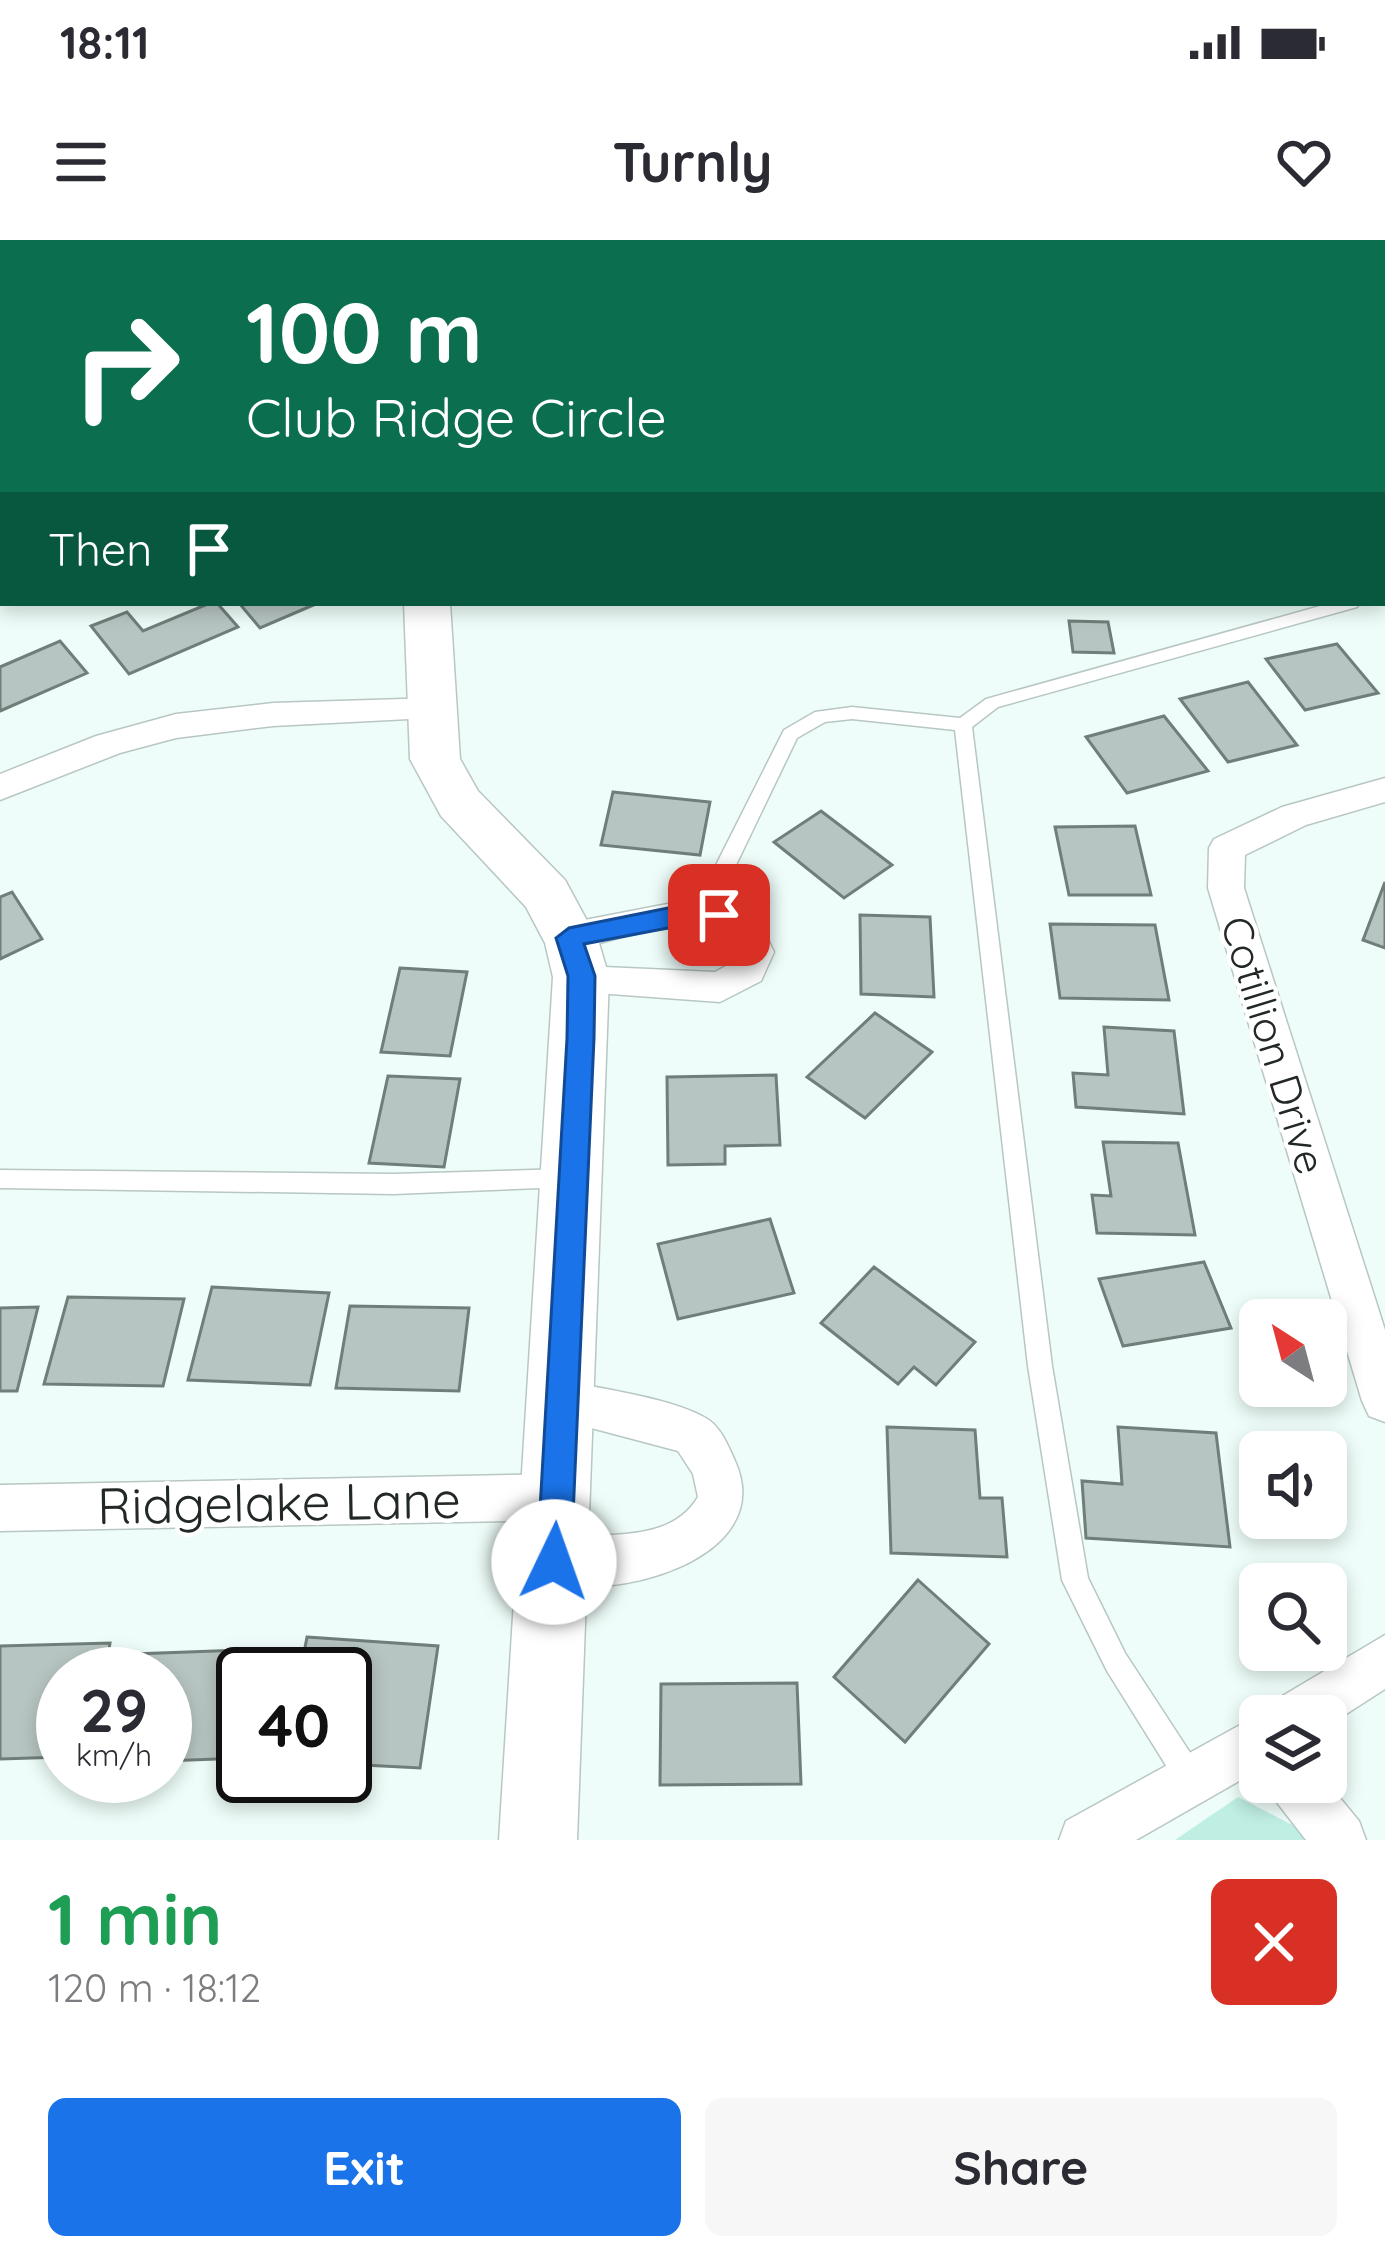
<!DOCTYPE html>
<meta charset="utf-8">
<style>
:root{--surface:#fff;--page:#f7f7f7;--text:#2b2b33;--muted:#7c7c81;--accent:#1a73e8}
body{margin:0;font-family:Quicksand,sans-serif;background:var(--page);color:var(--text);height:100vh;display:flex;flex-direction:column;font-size:45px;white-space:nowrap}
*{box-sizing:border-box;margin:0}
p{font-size:39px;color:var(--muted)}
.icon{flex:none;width:66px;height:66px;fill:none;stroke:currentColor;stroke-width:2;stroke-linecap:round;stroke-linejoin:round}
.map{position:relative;height:1600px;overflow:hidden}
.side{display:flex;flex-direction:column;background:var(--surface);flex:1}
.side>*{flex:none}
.hud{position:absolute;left:0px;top:0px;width:1386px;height:366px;box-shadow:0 6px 18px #0003;background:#0b6e4f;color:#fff;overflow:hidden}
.needle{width:78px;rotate:324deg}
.fabs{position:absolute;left:1239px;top:1059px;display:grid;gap:24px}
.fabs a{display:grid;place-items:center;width:108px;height:108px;border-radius:18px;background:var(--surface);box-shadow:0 6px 18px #0003;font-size:60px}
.speed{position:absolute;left:36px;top:1407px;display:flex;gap:24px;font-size:60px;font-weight:700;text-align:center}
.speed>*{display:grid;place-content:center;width:156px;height:156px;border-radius:50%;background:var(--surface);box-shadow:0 6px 18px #0003;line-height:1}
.speed small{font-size:30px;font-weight:400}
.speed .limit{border:6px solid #111;border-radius:18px;background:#fff;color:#111}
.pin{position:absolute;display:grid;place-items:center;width:102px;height:102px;color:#fff;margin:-51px;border-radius:24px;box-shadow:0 6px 18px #0006}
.me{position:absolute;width:132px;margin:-66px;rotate:3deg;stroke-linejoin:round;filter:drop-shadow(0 0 9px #0008)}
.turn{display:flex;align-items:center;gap:42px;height:252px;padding:0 48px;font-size:54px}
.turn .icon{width:156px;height:156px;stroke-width:2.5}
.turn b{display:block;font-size:84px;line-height:102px}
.then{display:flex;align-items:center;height:114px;padding:0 48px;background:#0003;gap:24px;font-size:45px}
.round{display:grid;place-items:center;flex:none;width:126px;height:126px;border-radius:18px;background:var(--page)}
.summary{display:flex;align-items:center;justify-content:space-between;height:204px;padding:0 48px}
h1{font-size:72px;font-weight:700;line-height:90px;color:#1e9e55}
.cta{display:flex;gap:24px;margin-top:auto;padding:24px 48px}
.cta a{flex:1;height:138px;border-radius:18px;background:var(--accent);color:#fff;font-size:48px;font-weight:700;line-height:138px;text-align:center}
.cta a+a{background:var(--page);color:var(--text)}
.status{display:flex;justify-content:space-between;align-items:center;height:84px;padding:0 60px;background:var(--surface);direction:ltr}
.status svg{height:33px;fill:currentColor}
header{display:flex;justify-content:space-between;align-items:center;height:156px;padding:0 48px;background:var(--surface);font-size:54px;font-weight:700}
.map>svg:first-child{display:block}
.green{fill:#bfeee3}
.building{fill:#b7c5c2;stroke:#707e7a;stroke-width:3}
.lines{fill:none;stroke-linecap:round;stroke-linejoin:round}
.lane-casing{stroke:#b8c7c3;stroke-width:3}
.street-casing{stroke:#b8c7c3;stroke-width:3}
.secondary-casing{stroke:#b8c7c3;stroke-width:3}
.lane{fill:#fff;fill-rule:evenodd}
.street{fill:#fff;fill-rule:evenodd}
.secondary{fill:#fff;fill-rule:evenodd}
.route{fill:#1a73e8;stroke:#114b97;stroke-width:3}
.labels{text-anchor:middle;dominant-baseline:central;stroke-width:9;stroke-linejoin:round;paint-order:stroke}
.street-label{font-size:42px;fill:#222826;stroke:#fff}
.near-street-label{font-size:51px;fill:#222826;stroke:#fff}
</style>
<div class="status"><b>18:11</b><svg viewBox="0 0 49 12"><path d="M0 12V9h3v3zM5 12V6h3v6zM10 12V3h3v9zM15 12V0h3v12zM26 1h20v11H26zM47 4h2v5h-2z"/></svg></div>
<header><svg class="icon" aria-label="menu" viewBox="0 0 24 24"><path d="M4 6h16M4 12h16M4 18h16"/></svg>Turnly<svg class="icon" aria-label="heart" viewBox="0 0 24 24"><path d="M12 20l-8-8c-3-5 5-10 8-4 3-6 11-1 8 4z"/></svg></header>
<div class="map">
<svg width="1385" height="1600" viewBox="0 0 1385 1600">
<rect width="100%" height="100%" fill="#eefdf9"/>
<!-- green -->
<polygon class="green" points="1238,1557 1294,1586 1305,1600 1175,1600"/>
<!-- building -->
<g class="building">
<polygon points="210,363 217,363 238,387 129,434 91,386 127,372 143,391"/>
<polygon points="239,363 318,363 260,388"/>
<polygon points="1069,381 1108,382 1114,413 1073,412"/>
<polygon points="60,401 87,433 0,471 0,427"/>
<polygon points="1337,404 1378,453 1305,470 1266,419"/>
<polygon points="1248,442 1297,505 1228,522 1180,459"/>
<polygon points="1164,476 1208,531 1127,553 1086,497"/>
<polygon points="613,552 710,562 700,615 601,605"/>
<polygon points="821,571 892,625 844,658 774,602"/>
<polygon points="1135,586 1151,655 1069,655 1055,587"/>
<polygon points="1385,642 1385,708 1363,700"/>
<polygon points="12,652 42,699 0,719 0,657"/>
<polygon points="860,675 930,677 934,757 861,754"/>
<polygon points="1050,684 1155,685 1169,760 1060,758"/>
<polygon points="400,728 467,732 450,816 381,812"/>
<polygon points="875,773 932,812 865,878 807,837"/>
<polygon points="1104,787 1174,791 1184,874 1076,867 1073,833 1108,835"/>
<polygon points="776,835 780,905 725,906 725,924 668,925 667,837"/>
<polygon points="388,836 460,839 444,927 369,923"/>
<polygon points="1103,902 1178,903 1195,995 1097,993 1092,955 1111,956"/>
<polygon points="770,979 794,1053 678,1079 658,1004"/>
<polygon points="1204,1022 1231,1088 1123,1106 1099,1039"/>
<polygon points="874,1027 975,1102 936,1145 914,1127 898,1144 821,1083"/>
<polygon points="212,1047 329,1053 310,1145 188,1140"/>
<polygon points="68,1057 184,1059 163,1146 44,1144"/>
<polygon points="350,1066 469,1068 459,1151 336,1148"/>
<polygon points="38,1067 17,1151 0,1151 0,1068"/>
<polygon points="887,1187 975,1190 980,1258 1002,1258 1007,1317 891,1313"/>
<polygon points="1118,1187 1216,1193 1230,1307 1086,1298 1082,1241 1122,1244"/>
<polygon points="918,1340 989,1404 905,1502 834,1437"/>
<polygon points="307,1397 438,1406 420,1528 345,1524 345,1434 300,1434"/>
<polygon points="110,1403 105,1434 63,1434 63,1517 0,1519 0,1406"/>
<polygon points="270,1409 267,1434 243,1434 243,1518 165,1521 165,1434 130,1434 133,1414"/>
<polygon points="797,1443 801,1544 660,1545 661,1444"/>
</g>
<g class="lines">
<!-- lane casing -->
<g class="lane-casing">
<g id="lane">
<rect x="1383" y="39" width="2" height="8"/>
<polygon points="1331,363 1359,363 1357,367 998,467 972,487 1052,1126 1088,1338 1125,1413 1202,1531 1206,1541 1202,1551 1192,1555 1182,1551 1107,1431 1062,1340 1028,1126 955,490 852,479 825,482 797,498 735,627 716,681 709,683 699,676 715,627 784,490 815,472 852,467 960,478 986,459"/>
<polygon points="566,929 574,931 577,938 574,945 566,947 394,954 0,948 0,930 394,934"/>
</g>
</g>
<!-- street casing -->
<g class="street-casing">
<g id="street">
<polygon points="0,0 23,0 3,3 0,11"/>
<polygon points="944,0 982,0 941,3"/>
<rect x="1383" y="163" width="2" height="16"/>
<polygon points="3,200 3,218 0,219 0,201"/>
<polygon points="436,458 448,461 453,469 448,477 273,486 176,498 120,513 0,560 0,534 96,496 176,474 273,463"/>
<polygon points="1385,538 1385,562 1306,585 1245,615 1244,648 1385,1090 1385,1182 1369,1176 1362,1161 1208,648 1209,608 1214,599 1282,567"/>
<path d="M683 661 726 666 758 679 774 712 761 741 720 762 569 751 563 741 569 731 582 726 715 732 733 722 736 712 730 698C682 673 618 700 569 711L556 707 550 697 556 687 569 683Z"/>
<path d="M562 1140C604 1150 667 1157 704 1177 720 1185 728 1205 735 1221 780 1321 605 1366 537 1339L530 1322 537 1305C586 1285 665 1312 698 1257L693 1234 678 1211 546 1176 539 1161 546 1146Z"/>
<polygon points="557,1234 574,1241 580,1257 574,1273 557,1280 0,1291 0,1245"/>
<polygon points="1385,1395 1385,1449 1326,1487 1326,1476 1272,1476 1279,1458"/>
<polygon points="1260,1474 1264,1476 1260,1476 1260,1529 1136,1600 1059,1600 1066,1581"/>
<polygon points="1326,1541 1359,1581 1366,1600 1306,1600 1275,1560 1267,1542"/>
</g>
</g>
<!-- secondary casing -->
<g class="secondary-casing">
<g id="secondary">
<polygon points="104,0 141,0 143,3 106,3"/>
<polygon points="404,363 450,363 460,519 478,551 565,640 599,703 609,737 577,1600 499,1600 553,737 545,703 526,667 441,576 410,519"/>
</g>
</g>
<!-- lane -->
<use href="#lane" class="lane"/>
<!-- street -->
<use href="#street" class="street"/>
<!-- secondary -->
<use href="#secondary" class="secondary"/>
</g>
<!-- route -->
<polygon class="route" points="719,666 728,668 732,675 728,682 673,687 584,704 595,736 594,798 571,1322 566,1334 554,1338 542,1334 537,1322 567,798 568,736 556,698 569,688 673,667"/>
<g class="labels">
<!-- street labels -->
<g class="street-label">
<text transform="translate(1274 805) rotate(73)">Cotillion Drive</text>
</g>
<!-- near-street labels -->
<g class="near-street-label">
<text transform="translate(279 1262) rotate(-1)">Ridgelake Lane</text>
</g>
</g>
</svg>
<div class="fabs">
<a><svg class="needle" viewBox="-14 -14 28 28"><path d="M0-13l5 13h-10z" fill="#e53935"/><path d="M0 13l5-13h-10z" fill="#7c7c81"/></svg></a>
<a><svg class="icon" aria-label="sound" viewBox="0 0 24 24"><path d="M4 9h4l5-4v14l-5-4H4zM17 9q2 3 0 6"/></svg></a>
<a><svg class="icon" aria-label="search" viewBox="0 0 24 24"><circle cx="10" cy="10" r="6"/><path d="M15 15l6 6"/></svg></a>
<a><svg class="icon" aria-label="layers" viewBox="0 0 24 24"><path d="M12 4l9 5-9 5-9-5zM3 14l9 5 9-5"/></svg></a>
</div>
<div class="speed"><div>29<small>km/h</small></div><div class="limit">40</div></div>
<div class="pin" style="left:719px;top:675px;background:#d93025"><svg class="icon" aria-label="arrive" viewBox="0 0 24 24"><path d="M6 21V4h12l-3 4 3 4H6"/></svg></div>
<svg class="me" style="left:554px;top:1322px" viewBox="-20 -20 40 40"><circle r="19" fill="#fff"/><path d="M0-13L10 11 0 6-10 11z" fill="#1a73e8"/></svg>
<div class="hud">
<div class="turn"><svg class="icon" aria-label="right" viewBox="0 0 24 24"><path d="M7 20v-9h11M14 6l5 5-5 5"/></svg><div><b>100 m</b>Club Ridge Circle</div></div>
<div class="then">Then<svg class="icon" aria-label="arrive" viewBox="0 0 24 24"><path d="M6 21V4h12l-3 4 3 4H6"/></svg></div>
</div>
</div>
<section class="side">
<div class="summary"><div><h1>1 min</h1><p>120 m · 18:12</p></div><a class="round" style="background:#d93025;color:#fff"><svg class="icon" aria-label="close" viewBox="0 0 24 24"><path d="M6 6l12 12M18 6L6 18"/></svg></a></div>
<div class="cta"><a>Exit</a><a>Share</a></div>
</section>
